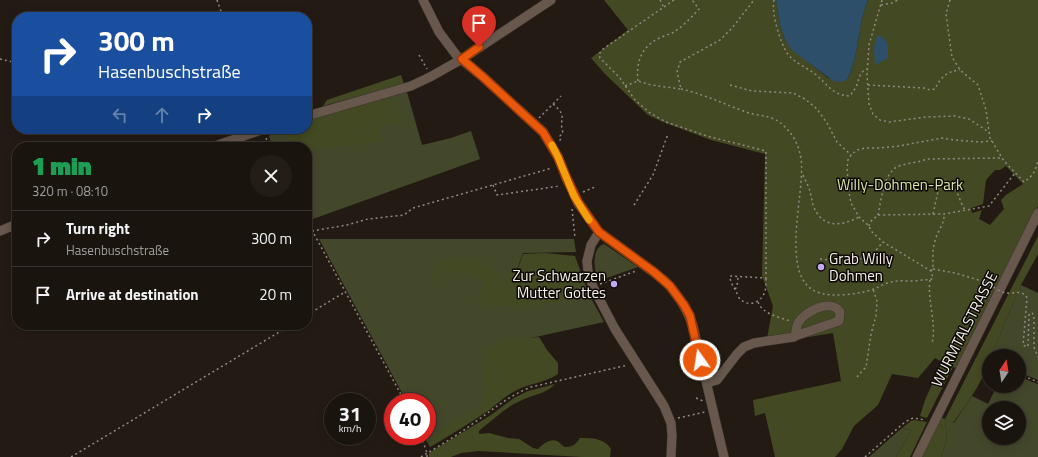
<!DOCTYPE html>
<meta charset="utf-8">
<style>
:root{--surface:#1a140e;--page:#231d17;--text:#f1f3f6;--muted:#9f9e9e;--line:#38332e}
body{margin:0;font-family:"Titillium Web",sans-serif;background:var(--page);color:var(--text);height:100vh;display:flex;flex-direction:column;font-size:15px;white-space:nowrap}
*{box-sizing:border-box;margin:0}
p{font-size:13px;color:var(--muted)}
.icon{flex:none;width:22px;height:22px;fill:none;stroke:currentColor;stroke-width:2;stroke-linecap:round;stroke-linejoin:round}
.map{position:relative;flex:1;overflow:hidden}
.details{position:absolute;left:12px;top:142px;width:300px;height:188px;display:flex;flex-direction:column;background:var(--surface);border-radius:16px;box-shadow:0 2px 10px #0003,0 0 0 1px var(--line)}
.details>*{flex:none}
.guide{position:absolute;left:12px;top:12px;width:300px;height:122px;border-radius:16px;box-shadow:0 2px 10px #0003,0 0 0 1px var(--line);background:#1a4fa0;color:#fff;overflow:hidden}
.needle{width:26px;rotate:12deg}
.tools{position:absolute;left:982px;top:349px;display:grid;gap:8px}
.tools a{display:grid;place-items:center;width:44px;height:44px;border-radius:50%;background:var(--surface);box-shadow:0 2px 10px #0003,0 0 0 1px var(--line);font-size:20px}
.speed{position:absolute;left:324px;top:393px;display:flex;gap:8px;font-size:20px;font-weight:700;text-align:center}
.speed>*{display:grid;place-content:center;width:52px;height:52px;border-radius:50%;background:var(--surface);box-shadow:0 2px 10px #0003,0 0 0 1px var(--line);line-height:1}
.speed small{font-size:10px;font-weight:400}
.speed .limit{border:6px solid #d22;background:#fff;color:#111}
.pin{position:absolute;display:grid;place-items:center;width:34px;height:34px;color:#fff;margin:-41px -17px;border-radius:50% 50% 50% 0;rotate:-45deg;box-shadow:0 0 4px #0007}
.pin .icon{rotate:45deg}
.me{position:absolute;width:44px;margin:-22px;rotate:347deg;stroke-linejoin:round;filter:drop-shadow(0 0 3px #0008)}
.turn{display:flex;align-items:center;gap:14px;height:84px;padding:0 20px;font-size:18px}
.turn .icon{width:52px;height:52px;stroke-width:2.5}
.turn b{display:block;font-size:28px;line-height:34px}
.lanes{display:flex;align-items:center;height:38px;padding:0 20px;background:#0003;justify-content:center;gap:20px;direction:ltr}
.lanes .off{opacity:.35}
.round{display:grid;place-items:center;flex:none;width:42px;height:42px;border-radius:21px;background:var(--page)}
.head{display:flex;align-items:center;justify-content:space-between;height:68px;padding:0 20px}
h1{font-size:24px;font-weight:800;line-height:30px;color:#1e9e55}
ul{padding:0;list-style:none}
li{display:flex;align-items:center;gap:12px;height:56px;padding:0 20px;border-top:1px solid var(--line)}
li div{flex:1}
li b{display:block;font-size:15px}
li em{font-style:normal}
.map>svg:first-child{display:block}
.green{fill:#43482b;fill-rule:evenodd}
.forest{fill:#434922;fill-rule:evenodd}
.water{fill:#2e4f6a}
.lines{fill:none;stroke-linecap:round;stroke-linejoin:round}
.minor-casing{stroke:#3c352d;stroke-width:10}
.path{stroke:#918a83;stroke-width:1.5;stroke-dasharray:2 3;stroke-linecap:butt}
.minor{stroke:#67574d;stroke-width:9}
.path-bridge{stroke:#918a83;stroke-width:1.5;stroke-dasharray:2 3;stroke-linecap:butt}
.route-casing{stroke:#983908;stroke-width:10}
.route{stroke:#ea580c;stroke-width:7}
.slow{stroke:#f59e0b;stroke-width:7}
.poi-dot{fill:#c2a8f2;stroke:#0a0704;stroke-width:1.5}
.labels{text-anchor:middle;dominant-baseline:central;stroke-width:3;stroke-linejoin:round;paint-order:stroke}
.park-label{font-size:15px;fill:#dbe8a3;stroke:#0a0704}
.poi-label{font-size:15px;fill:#f7f1eb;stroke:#0a0704;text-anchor:start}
.street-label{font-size:15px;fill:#f7f1eb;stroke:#0a0704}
</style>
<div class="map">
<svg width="1038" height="457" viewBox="0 0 1038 457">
<rect width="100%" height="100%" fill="#231b13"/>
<!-- green -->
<g class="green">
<polygon points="407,92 422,145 451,138 471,131 480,159 310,220 307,215 307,147 273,147 269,137 271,133 276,129 307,129 307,120"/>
<polygon points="319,239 574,239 576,252 523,253 516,272 587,291 604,322 494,346 491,409 430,447 424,436 427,436 427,402 407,402"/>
<path d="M604 244 638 267 598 281C594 271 591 248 604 244Z"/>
<polygon points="1021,285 1038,293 1038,380 1019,372 1019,356 991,356"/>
<path d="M1019 376 1032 382 1038 384V457H941L947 440 945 419 954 423 972 396 988 404 997 386H1019ZM989 408H1019V438H989Z"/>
<polygon points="902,428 911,430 896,457 869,457"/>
</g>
<!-- forest -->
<g class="forest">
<path d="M604 0H776L780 25 785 40 793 50 828 78 847 80C860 55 857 26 868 0H1038V206L956 368 953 367 927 418 920 416 925 400 942 362 935 358 918 378 892 374 878 405 854 426 842 449 835 457H775L765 413 755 416 753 400 841 381 833 333 766 344 773 306 762 276 765 154 711 140 663 122 648 115 605 74 591 58 628 30ZM1006 166 1023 184 1006 195 1001 200 1004 209 990 225 979 219 982 210 972 213 971 208 983 204 986 180 995 170H1000Z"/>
<polygon points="401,75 404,84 323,106 327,100"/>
<polygon points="386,98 388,102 394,103 402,118 399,124 383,125 380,131 381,141 307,151 307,147 285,147 285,142 290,129 307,129 307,120"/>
<path d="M1038 236V254L1021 285 991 356H989C989 374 964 408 953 423L945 419 947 440 941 457H921L940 417 945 419Z"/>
<path d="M545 253 575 256 589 295 524 307 481 305 478 299 485 282 478 276 466 273 442 271 438 282 435 283 431 278 442 261C462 258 480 255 496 271 501 276 504 284 508 290V272L517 271 523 254Z"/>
<path d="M539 337 547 350 558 363V374C545 383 529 383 515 391 505 396 499 403 490 409 471 423 450 435 430 447 437 418 475 422 484 399 487 392 484 381 484 374 484 366 486 357 487 349 501 338 522 339 539 337Z"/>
<path d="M555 384C547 394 531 395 520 401 506 407 494 419 482 428L479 431V434L489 433 508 438 519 439 533 448 538 449C543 444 550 438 557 441 560 442 562 446 565 447 573 447 576 444 580 438 593 438 604 438 611 449L610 457H582L479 451 461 453 451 457H429V453L491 415 514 398 528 391Z"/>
<polygon points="914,420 927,422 910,457 896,457 911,430 902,428 911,421"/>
</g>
<!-- water -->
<g class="water">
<path d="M776 0H868C857 26 860 55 847 80L841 82 833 81 793 51 785 40 780 25Z"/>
<path d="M877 36H881C889 42 888 48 888 58L875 65 874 46Z"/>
</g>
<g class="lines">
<!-- minor casing -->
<g class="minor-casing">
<g id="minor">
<path d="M423 0 439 32 457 56 483 77 543 132 558 157 566 177 578 203 599 232 664 280C677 293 687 309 693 326L724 457"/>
<polyline points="307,116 411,86 430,77 462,59 551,0"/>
<polyline points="212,147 264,129"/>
<polyline points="0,231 17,224"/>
<polyline points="599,232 591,245 587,261 588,271 593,287 615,329 664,406 671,423 672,435 671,457"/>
<path d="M707 383 717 380 737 354 744 347 754 343 794 337 795 336 839 321 840 312C831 298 805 311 798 323 796 327 796 332 795 336"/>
<polyline points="917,457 1038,213"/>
</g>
</g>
<!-- path -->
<g class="path">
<polyline points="217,0 223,17"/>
<polyline points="660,0 664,8"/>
<path d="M674 0 603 49 599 54 600 58 620 78 635 100 650 113 666 122 707 136 766 151V278L730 276C730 282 733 286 736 291 737 293 738 297 740 299 749 308 762 302 765 291 766 287 766 282 766 278"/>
<path d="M774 0C771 13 780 42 787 53 794 63 806 67 815 74 828 84 831 95 850 96 852 93 854 90 856 87 859 80 859 72 867 69"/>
<polyline points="882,0 869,45 867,75 869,104 873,114 880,120 889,122 926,117 955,116 969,119 990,133"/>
<path d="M950 0 946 14 952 57 960 70 978 85 986 110 990 138 1004 161 1024 182C1034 175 1035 172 1038 160"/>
<polyline points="881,5 892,3 898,0"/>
<polyline points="419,55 427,69"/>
<polyline points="0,59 17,63"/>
<path d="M638 81C636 65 640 50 654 41 660 37 668 35 674 32 683 26 692 17 699 9L692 0"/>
<polyline points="730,85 752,91 793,93 805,99 817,109 827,123 837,142 851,155"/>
<path d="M868 85 924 88 930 90 935 89C940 78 947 71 960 70"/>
<polyline points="625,86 638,81 651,85 681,89 677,72 680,62 720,40 732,28 754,0"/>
<path d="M681 89C704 94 726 105 749 113 761 116 774 116 783 125 793 134 799 145 801 159 806 191 778 277 817 292 832 298 860 294 874 289 879 287 883 284 888 283 896 280 904 281 912 281 918 281 923 279 930 280L933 278 931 271 883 242 871 231 869 226 859 217 851 203 849 192 847 168 848 160 851 155 857 150 865 148H879L899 146 942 138 955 140 980 142 992 141"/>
<path d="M553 104C569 118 558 117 563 133L560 136 561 139 559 141"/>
<polyline points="539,118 561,96"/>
<polyline points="266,138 270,147"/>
<path d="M803 175C806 182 810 188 811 196 812 199 812 202 813 205 821 228 840 227 859 217"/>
<polyline points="493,185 497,195 560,186"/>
<polyline points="583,192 595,187"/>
<polyline points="634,205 653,175 668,134"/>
<polyline points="572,209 575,238"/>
<path d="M933 214 939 187 937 183 941 181 951 182C957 189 960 202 965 210"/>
<path d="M878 215C881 201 884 173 897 167 905 163 917 163 927 159L1002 158"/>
<polyline points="307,221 405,402"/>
<polyline points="869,226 870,222 878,215 944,214 989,206 1015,173"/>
<polyline points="312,231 347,225 368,219 404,215 413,208 552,168"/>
<polyline points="820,259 849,262 871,256 883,242"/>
<polyline points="933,269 955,273 985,282"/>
<path d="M931 271 933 269C933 259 932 250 935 241 937 231 945 224 944 214"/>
<path d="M930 280C927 301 937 323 932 343"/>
<polyline points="600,284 636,271"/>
<polyline points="735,289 737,287 738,277"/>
<path d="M758 302C762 314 779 317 790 321"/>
<polyline points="307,315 345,292"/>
<polyline points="1019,374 1038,382"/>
<polyline points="857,377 866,367 871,334 876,316 877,301 873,289"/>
<polyline points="986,382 989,377"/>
<polyline points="696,398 703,401"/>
<polyline points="678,418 705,412"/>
<polyline points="421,436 427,453 427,457"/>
<polyline points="71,457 291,325"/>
<path d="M421 457C437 447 455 437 471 425 491 411 508 396 531 387L628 365"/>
<polyline points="865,457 905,422 913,418 925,420"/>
</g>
<!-- minor -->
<use href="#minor" class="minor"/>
<!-- path-bridge -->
<path class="path-bridge" d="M985 282C991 285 999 292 1006 293 1013 294 1023 289 1027 298L1023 345 1027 347 1028 345 1029 315 1030 313H1032L1034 315V347L1038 357"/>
</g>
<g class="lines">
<!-- route casing -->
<g class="route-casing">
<polyline id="route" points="479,47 462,59 483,77 543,132 558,157 566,177 578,202 599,232 654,272 670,286 684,305 690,316 700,360"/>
</g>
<!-- route -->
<use href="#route" class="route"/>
<!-- slow -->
<polyline class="slow" points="552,145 558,157 574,196 589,220"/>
</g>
<!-- markers -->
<g class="poi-dot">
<circle cx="821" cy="267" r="4"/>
<circle cx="614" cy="284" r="4"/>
</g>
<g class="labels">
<!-- park labels -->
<g class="park-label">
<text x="900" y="184">Willy-Dohmen-Park</text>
</g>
<!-- poi labels -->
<g class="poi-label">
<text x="829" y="258">Grab Willy<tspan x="829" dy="17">Dohmen</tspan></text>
<text x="606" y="275" text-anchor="end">Zur Schwarzen<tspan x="606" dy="17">Mutter Gottes</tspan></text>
</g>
<!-- street labels -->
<g class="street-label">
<text transform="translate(964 329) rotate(-63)">WURMTALSTRASSE</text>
</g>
</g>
</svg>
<div class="tools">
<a><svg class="needle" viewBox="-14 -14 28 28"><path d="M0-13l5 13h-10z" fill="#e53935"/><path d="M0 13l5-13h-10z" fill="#9f9e9e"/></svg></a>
<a><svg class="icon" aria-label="layers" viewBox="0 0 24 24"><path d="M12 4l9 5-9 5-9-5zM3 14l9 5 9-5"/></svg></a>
</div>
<div class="speed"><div>31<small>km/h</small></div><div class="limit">40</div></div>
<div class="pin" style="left:479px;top:47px;background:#d93025"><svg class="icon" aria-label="arrive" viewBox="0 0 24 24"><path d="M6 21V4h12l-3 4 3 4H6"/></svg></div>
<svg class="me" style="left:700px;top:360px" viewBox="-20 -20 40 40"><circle r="17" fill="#ea580c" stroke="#fff" stroke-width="3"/><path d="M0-11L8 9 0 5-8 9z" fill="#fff"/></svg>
<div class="guide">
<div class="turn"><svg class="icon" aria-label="right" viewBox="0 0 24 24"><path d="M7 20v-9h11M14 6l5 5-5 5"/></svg><div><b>300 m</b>Hasenbuschstraße</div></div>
<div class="lanes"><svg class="icon off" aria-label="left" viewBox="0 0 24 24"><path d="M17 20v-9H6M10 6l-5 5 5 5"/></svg><svg class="icon off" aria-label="ahead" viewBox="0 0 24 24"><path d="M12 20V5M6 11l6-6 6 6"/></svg><svg class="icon" aria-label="right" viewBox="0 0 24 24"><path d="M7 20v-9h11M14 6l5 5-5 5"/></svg></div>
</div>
<section class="details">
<div class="head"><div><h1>1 min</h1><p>320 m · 08:10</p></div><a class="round"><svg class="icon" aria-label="close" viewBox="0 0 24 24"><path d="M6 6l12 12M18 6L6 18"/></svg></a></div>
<ul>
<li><svg class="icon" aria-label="right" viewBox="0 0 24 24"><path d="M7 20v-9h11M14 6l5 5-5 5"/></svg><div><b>Turn right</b><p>Hasenbuschstraße</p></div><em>300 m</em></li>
<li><svg class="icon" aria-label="arrive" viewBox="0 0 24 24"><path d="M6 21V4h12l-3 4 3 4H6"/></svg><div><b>Arrive at destination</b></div><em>20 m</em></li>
</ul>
</section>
</div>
